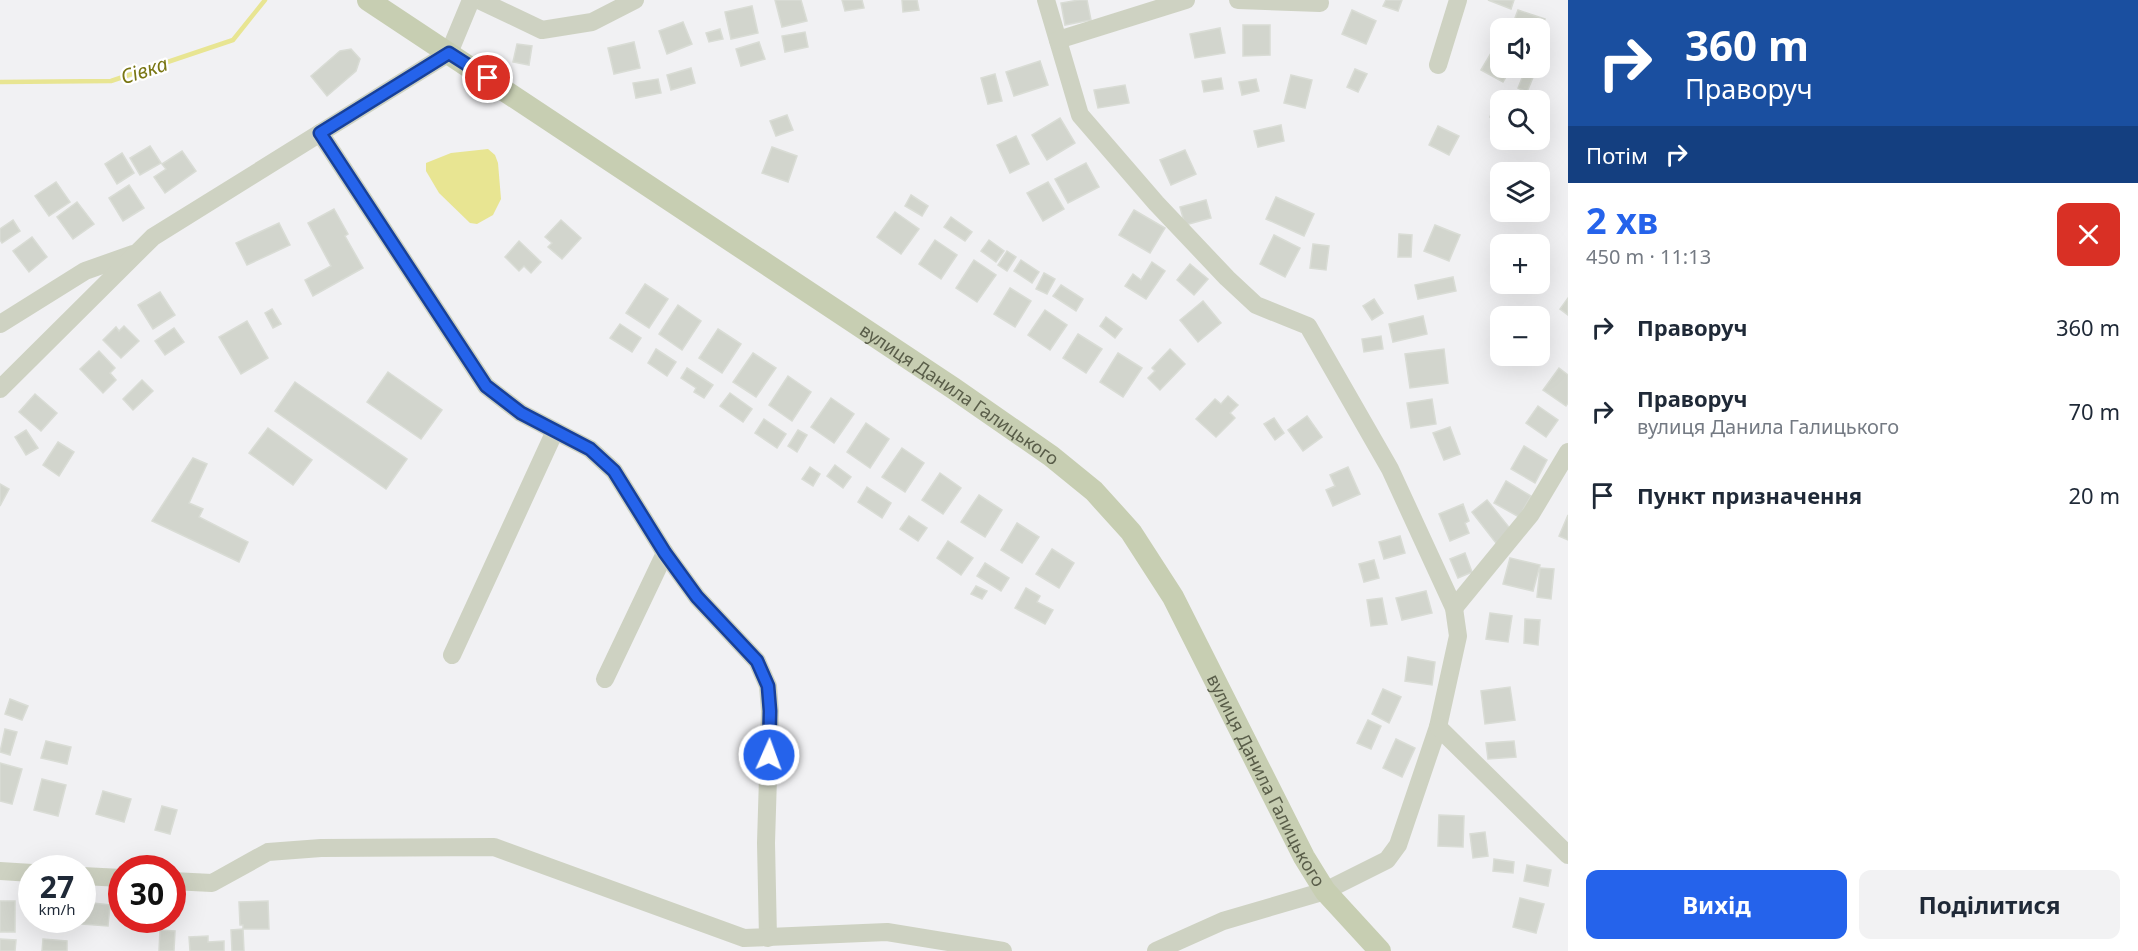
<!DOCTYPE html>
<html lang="uk">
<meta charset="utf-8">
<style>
:root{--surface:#fff;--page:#f2f2f3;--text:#1f2937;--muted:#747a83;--accent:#2563eb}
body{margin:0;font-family:"Noto Sans",sans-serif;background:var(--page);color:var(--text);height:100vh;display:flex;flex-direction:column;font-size:22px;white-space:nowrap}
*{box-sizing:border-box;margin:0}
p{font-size:20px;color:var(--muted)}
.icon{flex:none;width:33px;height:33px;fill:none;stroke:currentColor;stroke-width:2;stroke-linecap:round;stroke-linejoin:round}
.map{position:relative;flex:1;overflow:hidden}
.side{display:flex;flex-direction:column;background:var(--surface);width:570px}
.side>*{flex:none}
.hud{background:#1a4fa0;color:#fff;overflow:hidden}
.fabs{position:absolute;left:1490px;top:18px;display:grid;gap:12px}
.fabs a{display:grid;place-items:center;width:60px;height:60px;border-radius:12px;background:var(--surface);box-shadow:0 6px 24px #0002;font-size:30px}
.speed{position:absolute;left:18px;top:855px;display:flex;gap:12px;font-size:30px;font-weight:700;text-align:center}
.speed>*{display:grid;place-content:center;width:78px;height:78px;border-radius:50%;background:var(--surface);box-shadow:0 6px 24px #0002;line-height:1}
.speed small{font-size:15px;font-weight:400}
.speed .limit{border:9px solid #d22;background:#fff;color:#111}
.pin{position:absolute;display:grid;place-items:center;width:51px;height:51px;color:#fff;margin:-26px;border:3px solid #fff;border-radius:50%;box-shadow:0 2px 6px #0007}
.me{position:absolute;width:66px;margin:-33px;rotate:2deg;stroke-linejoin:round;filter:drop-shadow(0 0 4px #0008)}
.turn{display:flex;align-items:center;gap:21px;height:126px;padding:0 18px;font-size:27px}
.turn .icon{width:78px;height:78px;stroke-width:2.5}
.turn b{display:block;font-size:42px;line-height:51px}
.then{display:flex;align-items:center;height:57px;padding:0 18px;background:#0003;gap:12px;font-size:22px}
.round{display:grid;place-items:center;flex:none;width:63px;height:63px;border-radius:12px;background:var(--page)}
.overview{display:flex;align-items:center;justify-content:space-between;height:102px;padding:0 18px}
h1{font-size:36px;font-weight:700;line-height:45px;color:var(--accent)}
.action{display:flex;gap:12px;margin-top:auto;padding:12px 18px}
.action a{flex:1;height:69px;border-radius:12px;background:var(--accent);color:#fff;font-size:24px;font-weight:700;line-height:69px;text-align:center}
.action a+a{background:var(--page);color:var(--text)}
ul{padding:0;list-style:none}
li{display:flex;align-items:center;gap:18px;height:84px;padding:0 18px}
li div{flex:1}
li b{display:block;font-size:22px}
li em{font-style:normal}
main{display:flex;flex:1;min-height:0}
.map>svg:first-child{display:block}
.water{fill:#e8e592}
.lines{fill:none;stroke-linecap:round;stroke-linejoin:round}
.stream{stroke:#e8e592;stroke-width:4.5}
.building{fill:#d2d5cd;stroke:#d9dcd5;stroke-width:1.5}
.minor{stroke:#ced2c2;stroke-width:18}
.major{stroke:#c7ceb2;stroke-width:22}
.route-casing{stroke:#184099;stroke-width:15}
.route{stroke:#2563eb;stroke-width:10}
.labels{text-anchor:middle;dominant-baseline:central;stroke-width:4.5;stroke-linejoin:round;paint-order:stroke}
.street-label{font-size:18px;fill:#595d49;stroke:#fff}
.water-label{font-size:20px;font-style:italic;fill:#797613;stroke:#fff}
</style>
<main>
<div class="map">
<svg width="1568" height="951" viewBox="0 0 1568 951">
<rect width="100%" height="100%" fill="#f1f1f3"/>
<!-- water -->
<polygon class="water" points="488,149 495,155 498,163 501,199 493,215 477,224 470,223 439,193 426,171 426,163 451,153"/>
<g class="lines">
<!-- stream -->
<polyline class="stream" points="0,82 111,81 233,40 265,0"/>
</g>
<!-- building -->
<g class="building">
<polygon points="775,0 801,0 807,21 782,27"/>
<polygon points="842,0 862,0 864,8 845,11"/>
<polygon points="902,0 917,0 919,10 903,12"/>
<polygon points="1079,0 1087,0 1091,20 1065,25 1061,3"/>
<polygon points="1386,0 1402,0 1398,11 1383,6"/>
<polygon points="1488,0 1514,0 1511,9"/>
<polygon points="752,6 758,33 731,39 725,12"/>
<polygon points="1352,10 1376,21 1366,44 1342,34"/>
<polygon points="1518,10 1545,19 1539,35 1539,28 1519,28 1512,26"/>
<polygon points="683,22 692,44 667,54 659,31"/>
<polygon points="1243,25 1270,25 1270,55 1243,56"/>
<polygon points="1220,28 1225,53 1195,58 1190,34"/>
<polygon points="720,29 723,39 709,42 706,33"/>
<polygon points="805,32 808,47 785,52 782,36"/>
<polygon points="634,42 640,68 614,74 608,48"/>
<polygon points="759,42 765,59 741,66 736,49"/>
<polygon points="517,44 532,46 529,65 513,62"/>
<polygon points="1494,48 1500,51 1500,68 1511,68 1503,82 1481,70"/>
<polygon points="351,49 360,59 356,71 327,96 311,76 340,51"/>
<polygon points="1040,61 1048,85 1014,96 1006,72"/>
<polygon points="691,68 695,83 671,90 667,75"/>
<polygon points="1526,68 1536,70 1527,92 1518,88"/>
<polygon points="1355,69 1367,74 1358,92 1347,87"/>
<polygon points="995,74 1002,101 988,104 981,78"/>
<polygon points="1291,75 1312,80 1305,108 1284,103"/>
<polygon points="1221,78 1223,89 1204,92 1202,81"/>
<polygon points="658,79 661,93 636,98 633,83"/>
<polygon points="1256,79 1259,91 1242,95 1239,82"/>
<polygon points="1125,85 1129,103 1098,108 1094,90"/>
<polygon points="1495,103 1500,105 1500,121 1490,117"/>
<polygon points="787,115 793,130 776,136 770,121"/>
<polygon points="1060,118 1075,143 1047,160 1032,135"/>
<polygon points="1281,125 1284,141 1258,147 1254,131"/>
<polygon points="1438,126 1459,136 1449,155 1429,145"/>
<polygon points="1016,136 1029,164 1010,173 997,145"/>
<polygon points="150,146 161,163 140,175 130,158"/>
<polygon points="772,147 797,156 788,182 762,173"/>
<polygon points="1185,150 1196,174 1171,185 1160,160"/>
<polygon points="182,151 196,171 165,193 154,177 166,169 162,164"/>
<polygon points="122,153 134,173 117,184 105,164"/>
<polygon points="1086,163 1099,187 1068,203 1055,179"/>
<polygon points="56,182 70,202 49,216 35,196"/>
<polygon points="1048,182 1064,209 1043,221 1027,193"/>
<polygon points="129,185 144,208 123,221 109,198"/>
<polygon points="911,195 928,206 922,216 905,206"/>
<polygon points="1276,197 1314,214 1304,236 1266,219"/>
<polygon points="1206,200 1211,218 1185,225 1180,207"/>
<polygon points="77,202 94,224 73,239 57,217"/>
<polygon points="334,209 348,234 345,236 363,268 313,296 305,280 331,266 308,223"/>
<polygon points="1134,210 1165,228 1150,253 1119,235"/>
<polygon points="895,212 919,229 901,254 877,237"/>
<polygon points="951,217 972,232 965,241 944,227"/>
<polygon points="13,220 20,231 2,243 0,240 0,229"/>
<polygon points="561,220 581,238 562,259 548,247 552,243 545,237"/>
<polygon points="279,223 290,245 247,265 236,243"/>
<polygon points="1435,225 1460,235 1449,261 1424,251"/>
<polygon points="1399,234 1412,235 1411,257 1398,257"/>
<polygon points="1274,235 1300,248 1285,277 1260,264"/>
<polygon points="32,237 47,257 29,272 13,251"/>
<polygon points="935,240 957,255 941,279 919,264"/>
<polygon points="989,240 1004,251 996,262 981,251"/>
<polygon points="519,241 541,262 531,273 524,266 519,271 505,257"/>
<polygon points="1313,244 1329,246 1326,270 1310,268"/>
<polygon points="1007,251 1016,257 1007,271 998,265"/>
<polygon points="974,260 996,275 977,302 956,288"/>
<polygon points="1021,260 1039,272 1032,283 1014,271"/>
<polygon points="1152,262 1165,271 1146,299 1125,286 1133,274 1141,280"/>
<polygon points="1190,264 1208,279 1194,295 1177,280"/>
<polygon points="1044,273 1055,279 1047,294 1036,289"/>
<polygon points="1453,277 1456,291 1418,299 1415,285"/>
<polygon points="645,284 668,299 649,328 626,313"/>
<polygon points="1061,285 1083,299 1076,311 1053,296"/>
<polygon points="1010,288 1031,301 1015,327 994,314"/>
<polygon points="160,292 175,315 153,329 138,305"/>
<polygon points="1568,298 1568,315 1560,309"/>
<polygon points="1374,299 1383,313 1372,320 1363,306"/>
<polygon points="1203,301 1221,323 1198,342 1180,320"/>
<polygon points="678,305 701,321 682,350 659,334"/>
<polygon points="272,309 281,324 273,328 265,313"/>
<polygon points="1045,310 1067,325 1050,350 1028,335"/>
<polygon points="1423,316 1427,334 1393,342 1389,324"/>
<polygon points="1106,317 1122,329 1115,338 1100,326"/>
<polygon points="247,321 268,358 241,374 219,337"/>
<polygon points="620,324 641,338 632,352 610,338"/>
<polygon points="124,326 139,341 121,358 103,340 116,327 119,331"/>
<polygon points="174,328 184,342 165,355 155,341"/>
<polygon points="718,329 741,344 722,373 699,358"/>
<polygon points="1078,334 1102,349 1086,373 1063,358"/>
<polygon points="1381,336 1383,349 1364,352 1362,339"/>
<polygon points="656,349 676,362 667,376 648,363"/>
<polygon points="1170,349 1185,364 1160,390 1148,378 1155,371 1152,368"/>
<polygon points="1444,349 1448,383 1410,388 1405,354"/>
<polygon points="99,351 115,368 110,373 116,380 103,393 80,369"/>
<polygon points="753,353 776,368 756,397 733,382"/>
<polygon points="1118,353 1142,368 1123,397 1100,382"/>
<polygon points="687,368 713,385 704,398 694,392 696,388 681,378"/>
<polygon points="1559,368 1568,375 1568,403 1566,406 1543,390"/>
<polygon points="388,372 442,410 421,439 367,402"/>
<polygon points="788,376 811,392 792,421 769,405"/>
<polygon points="142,380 153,391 133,410 123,399"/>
<polygon points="295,382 407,459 386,489 275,411"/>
<polygon points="730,393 752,409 743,422 720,406"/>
<polygon points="35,394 57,413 41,431 19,412"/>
<polygon points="1228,396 1238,405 1230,413 1235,418 1216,437 1196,419 1215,399 1221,404"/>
<polygon points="831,398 854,414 834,443 811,427"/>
<polygon points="1432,399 1436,424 1411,428 1407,403"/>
<polygon points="1538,406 1558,420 1546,437 1526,423"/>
<polygon points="1307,416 1322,437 1303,451 1288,430"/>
<polygon points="1274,418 1284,433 1275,440 1264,424"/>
<polygon points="764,419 786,434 777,448 755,433"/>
<polygon points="866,423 889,439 870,468 847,452"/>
<polygon points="1450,427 1460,454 1444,460 1433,433"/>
<polygon points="268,428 312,460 293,485 249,453"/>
<polygon points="26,430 38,448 26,455 15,437"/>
<polygon points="798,430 807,435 797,452 788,446"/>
<polygon points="58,442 74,452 59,476 43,465"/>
<polygon points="1524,446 1547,460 1535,483 1511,469"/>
<polygon points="902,448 924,463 905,492 882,477"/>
<polygon points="193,458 207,464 189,503 203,509 199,517 248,542 239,562 152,521"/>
<polygon points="835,465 851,477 843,488 827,476"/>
<polygon points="810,467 820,474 813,486 802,479"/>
<polygon points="1348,467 1360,494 1333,506 1326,490 1335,486 1330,475"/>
<polygon points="940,473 961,488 943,514 922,500"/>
<polygon points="1506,481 1531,496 1519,517 1494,503"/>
<polygon points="0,484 9,489 0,506"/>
<polygon points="867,487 891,503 882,518 858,502"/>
<polygon points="979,495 1002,510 985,537 961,522"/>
<polygon points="1487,500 1512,531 1496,543 1472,512"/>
<polygon points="1463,504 1469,521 1465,523 1469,533 1450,541 1439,514"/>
<polygon points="1568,515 1568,540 1559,536"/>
<polygon points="909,516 927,528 918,541 900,529"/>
<polygon points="1017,523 1039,537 1022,563 1001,550"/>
<polygon points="1400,536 1405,553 1384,559 1379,542"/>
<polygon points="948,541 973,558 961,575 937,558"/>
<polygon points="1052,549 1074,563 1059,588 1036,574"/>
<polygon points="1465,553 1472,572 1458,578 1450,559"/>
<polygon points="1510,558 1540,565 1533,591 1503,584"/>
<polygon points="1374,560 1379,578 1364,582 1359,564"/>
<polygon points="985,563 1009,578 1001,591 977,576"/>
<polygon points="1540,568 1554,569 1551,599 1537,597"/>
<polygon points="976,586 987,591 982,599 971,594"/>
<polygon points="1026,588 1040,596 1037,602 1053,610 1045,624 1015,608"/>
<polygon points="1426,591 1432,613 1402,620 1396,598"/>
<polygon points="1382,598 1387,624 1371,626 1367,600"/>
<polygon points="1490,613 1512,616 1508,642 1486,639"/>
<polygon points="1525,619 1540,620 1538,645 1524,643"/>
<polygon points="1408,657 1435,662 1432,685 1405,681"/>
<polygon points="1510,687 1515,720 1485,724 1481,691"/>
<polygon points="1383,689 1401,697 1389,723 1372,714"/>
<polygon points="10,699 28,706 22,720 5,714"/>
<polygon points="1368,720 1381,726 1371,749 1357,743"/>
<polygon points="5,729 17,732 10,755 0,752"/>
<polygon points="1396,739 1415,748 1402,777 1383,768"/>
<polygon points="46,741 71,747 67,764 41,758"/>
<polygon points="1514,741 1516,757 1488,759 1486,743"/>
<polygon points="0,763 22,769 12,804 0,801"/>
<polygon points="42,779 66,785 58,816 34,810"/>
<polygon points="103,791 131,799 124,822 96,814"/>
<polygon points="162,806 177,810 170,834 155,830"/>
<polygon points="1439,815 1464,816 1463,847 1438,846"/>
<polygon points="1485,832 1488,856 1473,858 1470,834"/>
<polygon points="1494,859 1514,862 1513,873 1493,871"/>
<polygon points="1527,865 1551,870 1548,886 1524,881"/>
<polygon points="1520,898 1544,904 1536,933 1513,927"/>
<rect x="0" y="901" width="15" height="31"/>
<polygon points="268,901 269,929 243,929 243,925 240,925 239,902"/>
<polygon points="84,902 110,905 108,926 82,924"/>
<polygon points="243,929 244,951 232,951 231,930"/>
<polygon points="160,930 175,931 174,951 159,951"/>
<polygon points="208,936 208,942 224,941 224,951 190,951 189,937"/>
<polygon points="0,939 16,940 15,951 0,951"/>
<polygon points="43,939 67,941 67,951 42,951"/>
</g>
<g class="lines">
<!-- minor -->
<g class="minor">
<polyline points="479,0 542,30 592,22 635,0"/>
<polyline points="1046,0 1080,115 1156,203 1227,278 1256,305 1308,326 1390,469 1454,608 1458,636 1438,727 1398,845 1387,860 1325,891 1223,921 1156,951"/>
<polyline points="1238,0 1320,3"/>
<polyline points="1058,40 1186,0"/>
<polyline points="1438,65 1458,0"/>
<polyline points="320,133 486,386 521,413 590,449 614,471 665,553 697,597 757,661 768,686 770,711 766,843 768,938"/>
<polyline points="0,324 85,271 133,254"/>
<polyline points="0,389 153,237 449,53 471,0"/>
<polyline points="1454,608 1531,514 1568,452"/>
<polyline points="452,655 555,431"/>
<polyline points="605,679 665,553"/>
<polyline points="1438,727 1568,855"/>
<polyline points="0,871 32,873"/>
<polyline points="82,876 122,878"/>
<polyline points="172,881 212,883 268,852 321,848 494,847 744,938 887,932 1003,951"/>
</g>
<!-- major -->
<path class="major" id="s1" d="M368 0 953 388 1051 456 1094 491 1131 532 1173 597 1304 857 1325 891 1380 951"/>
</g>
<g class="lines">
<!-- route casing -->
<g class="route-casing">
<polyline id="route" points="488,78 449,53 320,133 486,386 521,413 590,449 614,471 665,553 697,597 757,661 768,686 770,711 769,755"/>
</g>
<!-- route -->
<use href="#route" class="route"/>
</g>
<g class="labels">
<!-- street labels -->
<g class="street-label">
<text stroke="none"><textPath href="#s1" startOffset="711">вулиця Данила Галицького</textPath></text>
<text stroke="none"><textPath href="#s1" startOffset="1215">вулиця Данила Галицького</textPath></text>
</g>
<!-- water labels -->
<g class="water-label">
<text transform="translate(144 70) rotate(-18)">Сівка</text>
</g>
</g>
</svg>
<div class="fabs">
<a><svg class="icon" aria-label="sound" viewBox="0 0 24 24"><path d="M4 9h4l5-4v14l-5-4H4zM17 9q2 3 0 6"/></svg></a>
<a><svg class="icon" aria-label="search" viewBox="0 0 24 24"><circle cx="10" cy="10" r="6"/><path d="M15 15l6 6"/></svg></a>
<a><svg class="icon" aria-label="layers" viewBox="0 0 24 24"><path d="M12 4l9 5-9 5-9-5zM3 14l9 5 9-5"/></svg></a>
<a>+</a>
<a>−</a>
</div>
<div class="speed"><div>27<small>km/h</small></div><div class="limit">30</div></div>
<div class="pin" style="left:488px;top:78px;background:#d93025"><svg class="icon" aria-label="arrive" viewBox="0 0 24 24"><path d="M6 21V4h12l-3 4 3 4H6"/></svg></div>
<svg class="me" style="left:769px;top:755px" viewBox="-20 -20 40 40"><circle r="17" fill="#2563eb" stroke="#fff" stroke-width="3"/><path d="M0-11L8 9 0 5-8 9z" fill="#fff"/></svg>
</div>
<section class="side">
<div class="hud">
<div class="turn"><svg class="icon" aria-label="right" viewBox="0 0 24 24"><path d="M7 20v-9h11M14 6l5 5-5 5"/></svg><div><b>360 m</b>Праворуч</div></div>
<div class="then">Потім<svg class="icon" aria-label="right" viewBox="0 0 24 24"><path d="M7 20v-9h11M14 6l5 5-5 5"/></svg></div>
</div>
<div class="overview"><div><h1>2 хв</h1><p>450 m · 11:13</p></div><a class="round" style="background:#d93025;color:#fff"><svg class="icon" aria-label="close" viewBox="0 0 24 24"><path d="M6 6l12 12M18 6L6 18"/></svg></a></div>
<ul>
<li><svg class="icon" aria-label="right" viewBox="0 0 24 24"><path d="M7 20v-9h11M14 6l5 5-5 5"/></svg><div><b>Праворуч</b></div><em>360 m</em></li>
<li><svg class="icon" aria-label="right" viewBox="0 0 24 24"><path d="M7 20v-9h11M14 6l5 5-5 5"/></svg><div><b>Праворуч</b><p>вулиця Данила Галицького</p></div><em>70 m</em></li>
<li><svg class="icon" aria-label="arrive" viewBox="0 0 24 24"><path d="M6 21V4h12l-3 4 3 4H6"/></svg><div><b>Пункт призначення</b></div><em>20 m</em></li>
</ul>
<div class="action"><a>Вихід</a><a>Поділитися</a></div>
</section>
</main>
